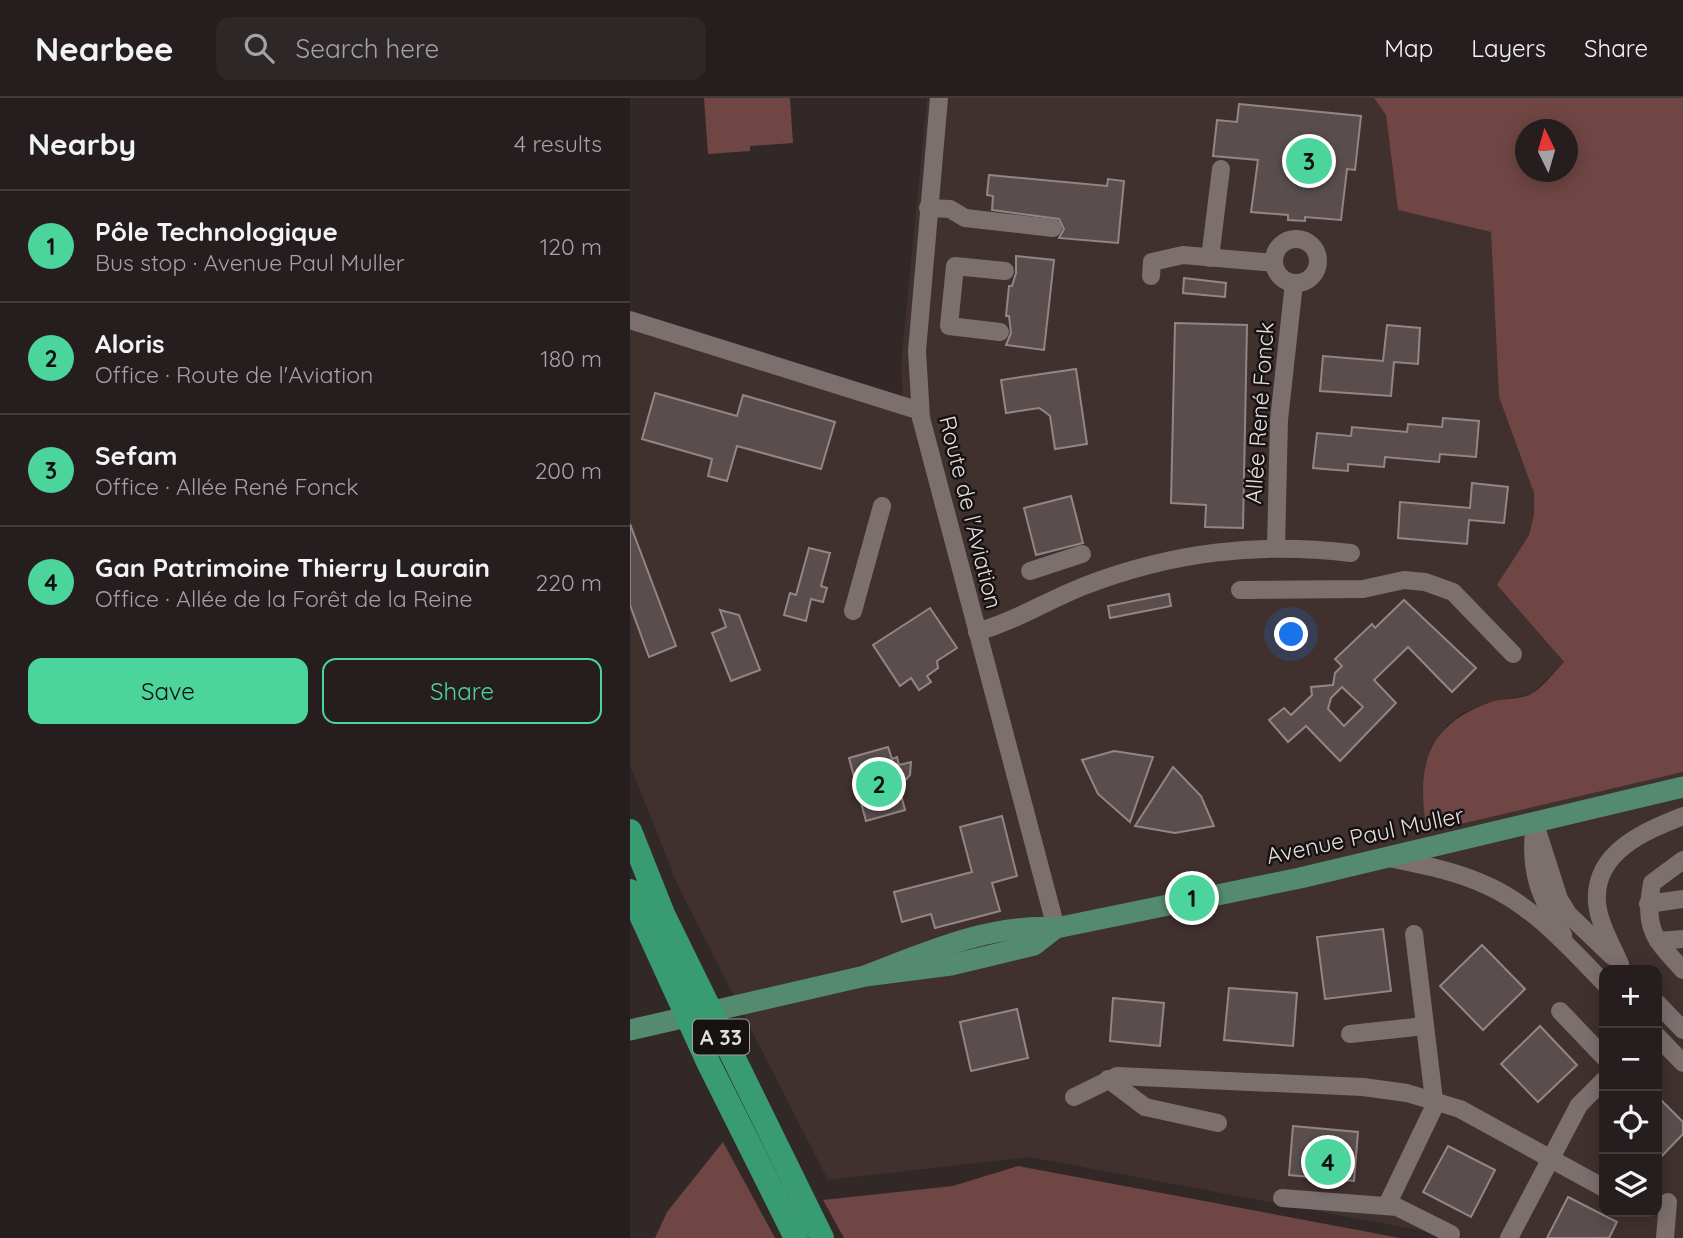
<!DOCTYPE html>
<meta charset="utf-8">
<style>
:root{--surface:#261e1e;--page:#2e2727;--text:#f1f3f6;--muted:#a4a2a4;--line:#423c3c;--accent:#4bd49b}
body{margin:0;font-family:Quicksand,sans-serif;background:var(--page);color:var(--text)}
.controls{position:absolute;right:21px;bottom:21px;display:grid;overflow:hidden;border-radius:14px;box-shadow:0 4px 18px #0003}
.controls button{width:63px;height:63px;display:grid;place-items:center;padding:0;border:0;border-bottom:2px solid var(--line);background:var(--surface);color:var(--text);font:35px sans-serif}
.compass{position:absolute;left:885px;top:21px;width:63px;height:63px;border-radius:50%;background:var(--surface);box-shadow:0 4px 18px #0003;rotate:355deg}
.you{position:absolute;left:662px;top:537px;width:24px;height:24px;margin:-18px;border:5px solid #fff;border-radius:50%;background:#1a73e8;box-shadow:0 0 0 10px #1a73e833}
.badge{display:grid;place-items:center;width:46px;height:46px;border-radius:50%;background:var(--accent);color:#111;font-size:23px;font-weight:700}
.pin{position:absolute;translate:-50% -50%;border:4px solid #fff;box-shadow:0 2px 7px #0006}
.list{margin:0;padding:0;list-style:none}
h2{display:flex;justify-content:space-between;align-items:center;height:91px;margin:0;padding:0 28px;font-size:30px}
h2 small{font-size:23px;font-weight:400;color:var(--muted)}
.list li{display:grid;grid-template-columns:46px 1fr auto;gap:21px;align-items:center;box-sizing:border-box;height:112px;padding:0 28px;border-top:2px solid var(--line)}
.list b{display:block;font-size:26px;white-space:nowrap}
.list p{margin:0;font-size:23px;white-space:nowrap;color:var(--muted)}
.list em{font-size:23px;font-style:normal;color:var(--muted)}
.actions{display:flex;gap:14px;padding:21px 28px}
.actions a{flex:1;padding:16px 0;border:2px solid var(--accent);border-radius:14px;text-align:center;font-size:24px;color:var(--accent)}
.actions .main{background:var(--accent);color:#111}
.icon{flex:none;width:38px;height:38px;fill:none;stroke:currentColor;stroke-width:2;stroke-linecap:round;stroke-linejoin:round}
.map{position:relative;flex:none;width:1053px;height:1140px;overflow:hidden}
header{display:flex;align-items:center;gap:42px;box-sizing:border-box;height:98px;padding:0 35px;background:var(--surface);border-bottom:2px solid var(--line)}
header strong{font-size:33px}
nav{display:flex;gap:38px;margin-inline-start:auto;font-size:24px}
.search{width:490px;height:63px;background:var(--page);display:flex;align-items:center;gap:18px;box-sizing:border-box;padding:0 24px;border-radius:14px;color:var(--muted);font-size:26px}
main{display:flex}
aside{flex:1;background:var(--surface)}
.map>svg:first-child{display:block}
.built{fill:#40312f;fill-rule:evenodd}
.green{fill:#6f4643;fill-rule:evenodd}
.building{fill:#594e4d;stroke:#928685;stroke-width:2;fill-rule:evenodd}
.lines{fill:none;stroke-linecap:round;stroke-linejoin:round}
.minor{stroke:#7c706f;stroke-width:18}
.major{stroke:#538a70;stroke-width:21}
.highway{stroke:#389b71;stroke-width:24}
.labels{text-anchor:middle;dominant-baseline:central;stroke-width:5;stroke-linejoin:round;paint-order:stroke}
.shield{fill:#171212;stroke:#a7a1a1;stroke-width:2}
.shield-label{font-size:21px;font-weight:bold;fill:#e5dede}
.street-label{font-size:23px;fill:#e5dede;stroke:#171212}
</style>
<header>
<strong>Nearbee</strong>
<div class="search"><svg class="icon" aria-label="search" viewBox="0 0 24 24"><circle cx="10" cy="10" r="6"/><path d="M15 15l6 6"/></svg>Search here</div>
<nav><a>Map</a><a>Layers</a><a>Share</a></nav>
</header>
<main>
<aside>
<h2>Nearby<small>4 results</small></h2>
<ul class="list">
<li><span class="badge">1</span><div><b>Pôle Technologique</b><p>Bus stop · Avenue Paul Muller</p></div><em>120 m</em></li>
<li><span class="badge">2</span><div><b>Aloris</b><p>Office · Route de l'Aviation</p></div><em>180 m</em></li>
<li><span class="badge">3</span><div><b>Sefam</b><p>Office · Allée René Fonck</p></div><em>200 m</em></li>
<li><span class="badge">4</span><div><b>Gan Patrimoine Thierry Laurain</b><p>Office · Allée de la Forêt de la Reine</p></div><em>220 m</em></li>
</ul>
<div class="actions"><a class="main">Save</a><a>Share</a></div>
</aside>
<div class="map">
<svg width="1053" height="1140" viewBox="0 0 1053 1140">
<rect width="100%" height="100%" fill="#322828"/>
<path class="built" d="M297,0H744L756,17L768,112L861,134L869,299L904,395V416L899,437L868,487L934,564L902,596L864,603L832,615L815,629L797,734L1053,674V1140H831L399,1059L198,1082L48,788L0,667V231L274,316L271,267ZM974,872H1027V1114H974Z"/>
<g class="green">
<path d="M74,0H160L163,45L120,48V53L78,56Z"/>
<path d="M744,0H1053V674L797,734C786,670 795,627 861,604C873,600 892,602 903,595C914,588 925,573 934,564L867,487L899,437L904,416V395L869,299L861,134L768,112L756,17ZM895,32H937V74H895Z"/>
<path d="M93,1044L145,1140H25L37,1114Z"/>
<path d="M388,1068L770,1140H214L193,1102L323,1088Z"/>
</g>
<g class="building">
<path d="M609,6L731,18L725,72L717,71L711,122L675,119V123L658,122V117L621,114L628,62L583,58L587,22L607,24Z"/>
<path d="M359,77L477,88L478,81L494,83L488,145L429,140L434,131L429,121L362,112L363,98L357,97Z"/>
<path d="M386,158L424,162L414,252L376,247L381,235L379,218H376L379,188H382L386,175Z"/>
<path d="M554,180L596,185L595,199L553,195Z"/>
<path d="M545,225L617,227L613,430L575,429L576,407L541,405Z"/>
<path d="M757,227L790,230L788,266L764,264L761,298L690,293L693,258L753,263Z"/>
<path d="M446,271L457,346L425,351L420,318L415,314L409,310L376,315L371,282Z"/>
<path d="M25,295L107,318L113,297L205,324L191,371L107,348L97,383L78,378L82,361L12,341Z"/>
<path d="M813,320L849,323L846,359L810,356L809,364L755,359L754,369L718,366V373L683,370L687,335L721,338L722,329L777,334L778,326L812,329Z"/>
<path d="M842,385L878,389L874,425L839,422L837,446L768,440L770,404L840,410Z"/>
<path d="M441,398L453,445L406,457L394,410Z"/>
<path d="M0,426L46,548L19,559L0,507Z"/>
<path d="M179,450L200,455L191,488L197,490L193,504L181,501L176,523L154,517L160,495L166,497Z"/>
<path d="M539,496L541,508L480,520L478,508Z"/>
<path d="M774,502L846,570L822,594L778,549L744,582L766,605L710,663L676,628L658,644L639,622L654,610L661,617L682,597L681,589L703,587L705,575L712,568L705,561L742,526L745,530ZM712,589L733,609L714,628L698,611L701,600Z"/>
<path d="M300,510L327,550L307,563L308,570L297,578L301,584L289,592L281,580L270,588L243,547Z"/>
<path d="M90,512L109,517L130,572L101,583L82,535L96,529Z"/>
<path d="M258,649L262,661L267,659L269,667L281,664L280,677L269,689L275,712L236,723L219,660Z"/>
<path d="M484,653L523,659L500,724L468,696L452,662Z"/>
<path d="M543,669L571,698L584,728L545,735L505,728Z"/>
<path d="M372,718L387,778L362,785L370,813L305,830L301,816L272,824L264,794L342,774L330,729Z"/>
<path d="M753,831L761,893L695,901L687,839Z"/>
<path d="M852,847L895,891L853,932L810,888Z"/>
<path d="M599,890L667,895L663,948L594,942Z"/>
<path d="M483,900L534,905L530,948L480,943Z"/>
<path d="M387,911L398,960L341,973L330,924Z"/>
<path d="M910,928L947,967L908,1004L871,966Z"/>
<path d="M1027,998L1053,1024V1036L1027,1063Z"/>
<path d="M663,1028L728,1034L724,1083L659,1077Z"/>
<path d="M818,1048L865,1072L841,1119L793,1094Z"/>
<path d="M938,1099L987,1124L979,1140H917Z"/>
</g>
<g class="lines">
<g class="minor">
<path d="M309,0L287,253L291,320L426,830"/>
<path d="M298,110L320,111L335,120L423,130"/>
<circle cx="666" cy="163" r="22"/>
<path d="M580,160L591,71"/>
<path d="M521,178L522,164L553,157L644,165"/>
<path d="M0,222L290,313"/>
<path d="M370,234L319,228L325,168L375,173"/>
<path d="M646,449L649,322L664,185"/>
<path d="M400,473L452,456"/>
<path d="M610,492L733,491L774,482L795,484L823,494L883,556"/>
<path d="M223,513L252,408"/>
<path d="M347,534C388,522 416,503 454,488C542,454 628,444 721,455"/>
<path d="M905,726L929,801L938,816L982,858"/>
<path d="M905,726C898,771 910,800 933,837"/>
<path d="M759,760C793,767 826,773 858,788C903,808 940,850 974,885"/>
<path d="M1053,762L1022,785C1014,830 1023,840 1053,872"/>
<path d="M1018,806L1053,801"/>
<path d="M784,836L804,1002"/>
<path d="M1028,843L1053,841"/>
<path d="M990,866C982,847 969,826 967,805C963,754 1015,733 1053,718"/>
<path d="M1027,905L1053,932"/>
<path d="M930,913L974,959"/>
<path d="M720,936L795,928"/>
<path d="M1027,938L1053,965"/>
<path d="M478,981L515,1009L588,1025"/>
<path d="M444,999L487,978L733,989L777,995L830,1011L974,1090"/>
<path d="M652,1100L767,1109L821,1136"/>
<path d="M757,1107L807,1003"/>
<path d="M879,1140L949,1007L974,982"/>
<path d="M1035,1140L1038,1104"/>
</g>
<g class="major">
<path d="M235,878C295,855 361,825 426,830L670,780L1053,689"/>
<path d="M0,932L235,878L321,867L404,847L426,830"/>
</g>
<g class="highway">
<path d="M0,733L33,816L192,1140"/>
<path d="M0,793L79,966L166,1140"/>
</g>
</g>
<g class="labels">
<rect class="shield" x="63" y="921.5" width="56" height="35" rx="5"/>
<g class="shield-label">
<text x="91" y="939">A 33</text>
</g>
<g class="street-label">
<text transform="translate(629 315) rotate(-86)">Allée René Fonck</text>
<text transform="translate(341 414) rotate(76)">Route de l'Aviation</text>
<text transform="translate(735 737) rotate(-12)">Avenue Paul Muller</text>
</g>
</g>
</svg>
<div class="controls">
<button>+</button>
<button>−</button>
<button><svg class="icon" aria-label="locate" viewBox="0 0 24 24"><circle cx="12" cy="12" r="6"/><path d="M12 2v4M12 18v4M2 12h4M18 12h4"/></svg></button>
<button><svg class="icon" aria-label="layers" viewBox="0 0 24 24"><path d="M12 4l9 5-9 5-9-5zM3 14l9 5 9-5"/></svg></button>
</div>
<svg class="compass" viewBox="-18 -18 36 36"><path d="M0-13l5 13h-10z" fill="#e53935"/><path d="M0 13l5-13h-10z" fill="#a4a2a4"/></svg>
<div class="you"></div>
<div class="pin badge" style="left:562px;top:800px">1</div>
<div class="pin badge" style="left:249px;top:686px">2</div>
<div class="pin badge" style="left:679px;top:63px">3</div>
<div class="pin badge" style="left:698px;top:1064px">4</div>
</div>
</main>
